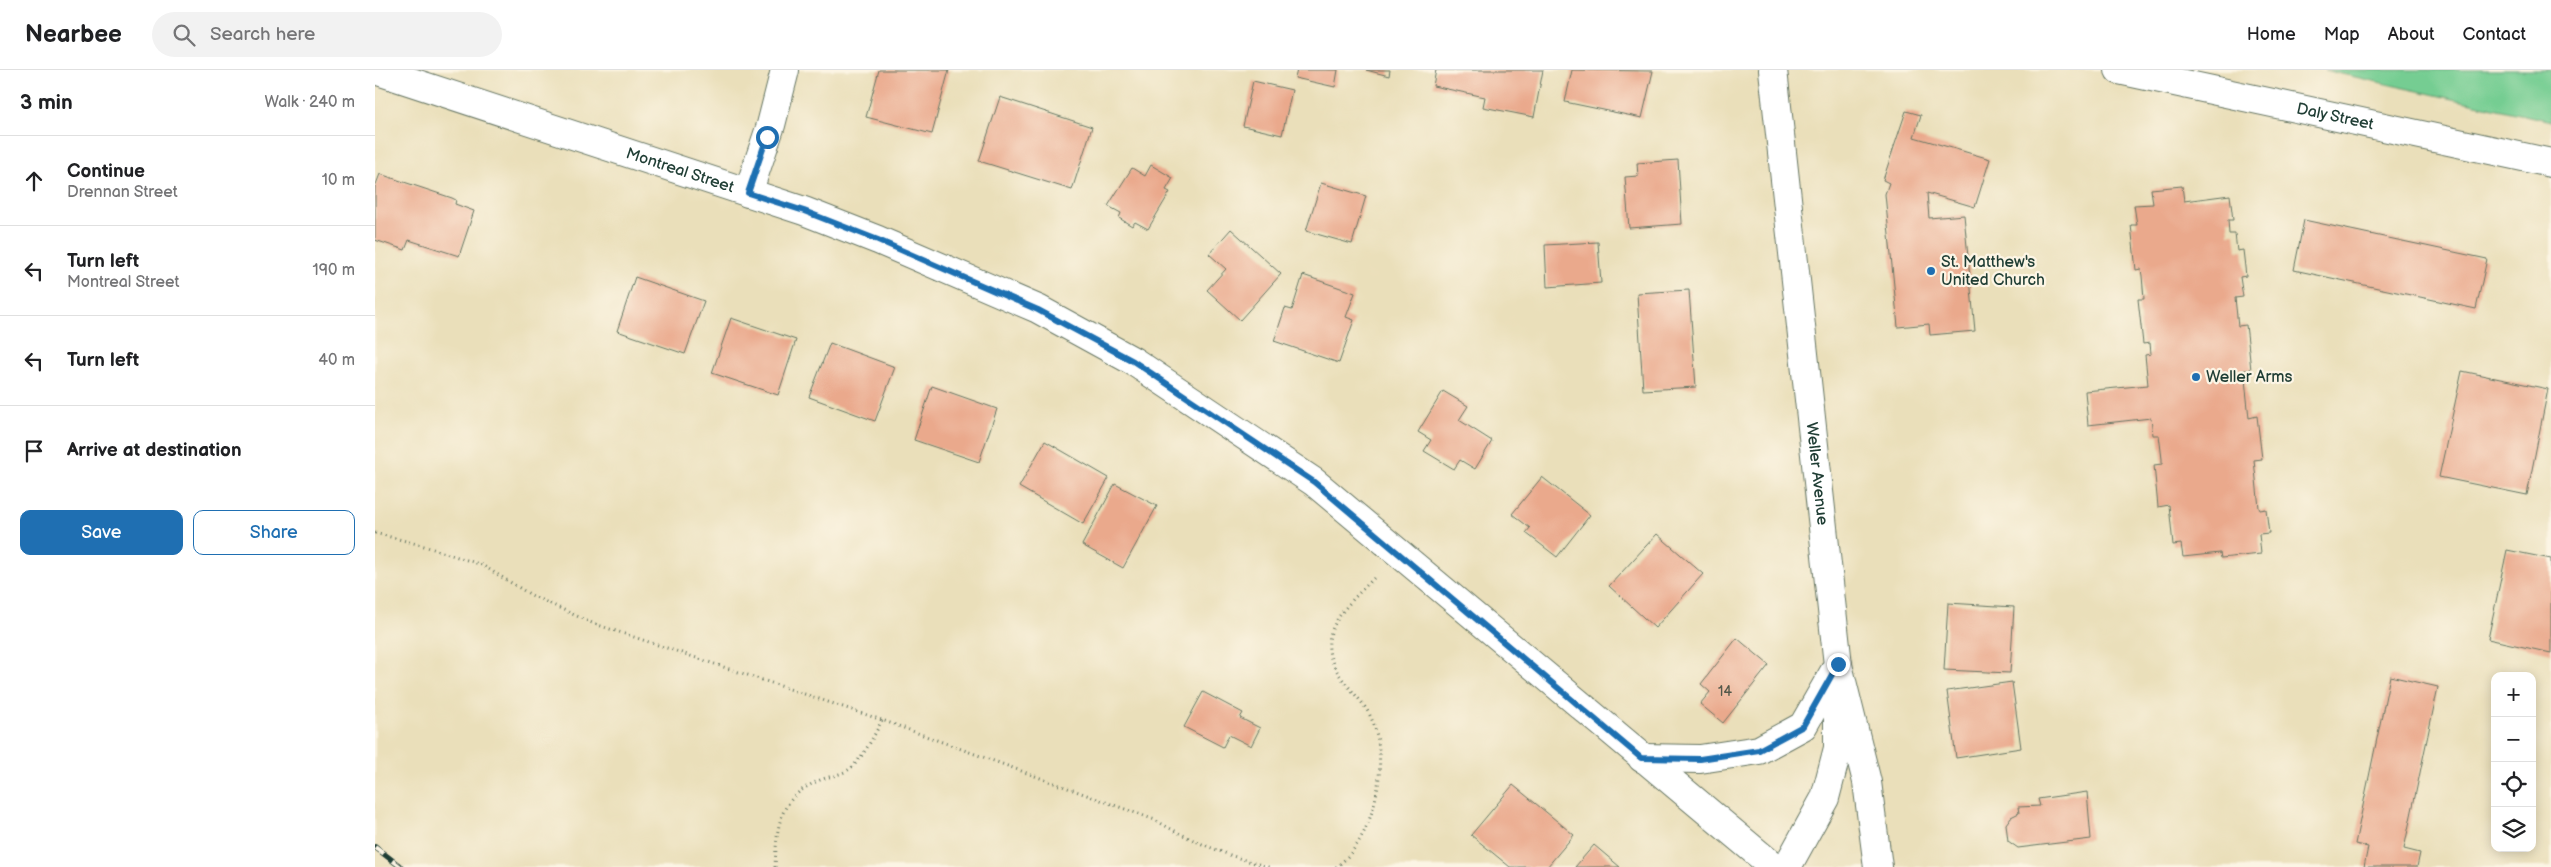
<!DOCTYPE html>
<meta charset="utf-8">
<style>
:root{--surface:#fff;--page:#f2f2f2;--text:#202124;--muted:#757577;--line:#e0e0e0;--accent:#1f6fb2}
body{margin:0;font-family:"Balsamiq Sans",sans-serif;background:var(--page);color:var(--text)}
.controls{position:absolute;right:15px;bottom:15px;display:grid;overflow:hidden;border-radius:10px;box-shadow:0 2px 12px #0003}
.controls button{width:45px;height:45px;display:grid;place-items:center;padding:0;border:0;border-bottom:1px solid var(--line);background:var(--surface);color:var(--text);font:25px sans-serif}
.stop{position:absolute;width:15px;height:15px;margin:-11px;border:4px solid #1f6fb2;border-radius:50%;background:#fff}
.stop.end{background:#1f6fb2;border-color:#fff;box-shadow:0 1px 5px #0008}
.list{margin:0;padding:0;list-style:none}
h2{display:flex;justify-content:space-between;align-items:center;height:65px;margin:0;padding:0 20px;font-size:21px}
h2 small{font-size:16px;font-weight:400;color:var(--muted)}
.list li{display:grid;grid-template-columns:32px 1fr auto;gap:15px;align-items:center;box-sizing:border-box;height:90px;padding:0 20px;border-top:1px solid var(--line)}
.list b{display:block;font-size:19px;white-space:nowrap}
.list p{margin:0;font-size:16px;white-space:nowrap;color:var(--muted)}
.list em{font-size:16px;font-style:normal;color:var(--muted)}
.actions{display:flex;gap:10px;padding:15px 20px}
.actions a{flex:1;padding:11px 0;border:1px solid var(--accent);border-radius:10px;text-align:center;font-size:18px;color:var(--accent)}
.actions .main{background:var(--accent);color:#fff}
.icon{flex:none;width:28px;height:28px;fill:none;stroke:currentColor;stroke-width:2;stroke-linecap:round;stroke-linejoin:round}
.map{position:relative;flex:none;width:2176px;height:797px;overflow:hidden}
header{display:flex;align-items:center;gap:30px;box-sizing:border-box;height:70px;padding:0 25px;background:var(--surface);border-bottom:1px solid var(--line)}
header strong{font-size:24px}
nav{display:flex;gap:28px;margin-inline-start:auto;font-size:18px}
.search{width:350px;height:45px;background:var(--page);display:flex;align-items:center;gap:12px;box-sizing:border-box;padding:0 18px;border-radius:28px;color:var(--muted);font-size:19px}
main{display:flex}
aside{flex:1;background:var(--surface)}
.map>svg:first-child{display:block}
.green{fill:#75cd92;stroke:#4a8563}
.building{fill:#eaa98c}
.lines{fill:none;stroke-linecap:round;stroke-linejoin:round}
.minor-casing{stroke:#667663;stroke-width:30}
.major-casing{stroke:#667663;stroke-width:30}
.path{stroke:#667663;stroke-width:3;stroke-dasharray:1 4;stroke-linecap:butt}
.minor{stroke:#fff;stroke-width:28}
.major{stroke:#fff;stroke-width:28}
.rail-casing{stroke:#1f3d34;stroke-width:5.5}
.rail{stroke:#fcf5e5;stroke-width:4;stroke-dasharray:11;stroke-linecap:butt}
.route{stroke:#1f6fb2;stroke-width:6}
.poi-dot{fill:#1f6fb2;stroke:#fcf5e5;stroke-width:2}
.labels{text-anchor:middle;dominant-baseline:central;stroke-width:4.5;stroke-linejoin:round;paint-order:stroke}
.number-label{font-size:14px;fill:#52584a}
.street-label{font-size:16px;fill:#1f3d34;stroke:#fcf5e5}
.poi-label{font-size:16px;fill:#1f3d34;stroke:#fcf5e5;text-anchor:start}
</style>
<header>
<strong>Nearbee</strong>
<div class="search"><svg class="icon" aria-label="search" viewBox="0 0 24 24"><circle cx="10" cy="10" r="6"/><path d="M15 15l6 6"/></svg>Search here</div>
<nav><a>Home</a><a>Map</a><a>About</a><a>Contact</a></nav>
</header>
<main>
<aside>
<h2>3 min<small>Walk · 240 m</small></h2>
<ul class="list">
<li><svg class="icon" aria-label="ahead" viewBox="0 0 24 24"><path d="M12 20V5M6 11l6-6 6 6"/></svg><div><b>Continue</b><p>Drennan Street</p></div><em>10 m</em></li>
<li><svg class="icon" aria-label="left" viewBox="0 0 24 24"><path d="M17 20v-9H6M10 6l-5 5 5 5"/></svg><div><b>Turn left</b><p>Montreal Street</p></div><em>190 m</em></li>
<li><svg class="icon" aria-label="left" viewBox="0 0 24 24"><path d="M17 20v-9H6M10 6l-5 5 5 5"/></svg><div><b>Turn left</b></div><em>40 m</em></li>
<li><svg class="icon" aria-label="arrive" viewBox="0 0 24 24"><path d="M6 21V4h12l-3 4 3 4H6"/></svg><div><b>Arrive at destination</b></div></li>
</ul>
<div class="actions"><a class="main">Save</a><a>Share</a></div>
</aside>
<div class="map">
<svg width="2176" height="797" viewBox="0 0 2176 797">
<rect width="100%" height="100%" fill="#fcf5e5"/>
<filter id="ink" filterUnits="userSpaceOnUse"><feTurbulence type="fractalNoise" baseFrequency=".02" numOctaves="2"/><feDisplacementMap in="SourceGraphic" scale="10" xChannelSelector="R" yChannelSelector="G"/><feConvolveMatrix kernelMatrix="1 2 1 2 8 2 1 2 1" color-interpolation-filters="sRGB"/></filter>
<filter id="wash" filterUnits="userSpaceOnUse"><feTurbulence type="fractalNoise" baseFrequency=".0096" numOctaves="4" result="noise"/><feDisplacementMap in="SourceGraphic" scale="20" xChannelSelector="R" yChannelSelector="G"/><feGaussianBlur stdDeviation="1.12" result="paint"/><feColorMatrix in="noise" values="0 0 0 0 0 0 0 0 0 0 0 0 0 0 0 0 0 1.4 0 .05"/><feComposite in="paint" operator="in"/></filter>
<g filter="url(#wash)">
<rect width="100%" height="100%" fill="#eadfba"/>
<path class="green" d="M1949,0H2176V51Z"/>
<g id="blocks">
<g class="building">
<path d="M504,0H574L557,64L491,47Z"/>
<path d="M922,0H963L960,17L920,8Z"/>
<path d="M991,0H1015L1014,6Z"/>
<path d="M1061,0H1168L1159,47L1108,37L1110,27L1058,16Z"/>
<path d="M1197,0L1278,1L1267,48L1190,32Z"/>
<path d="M878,11L917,20L907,65L868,56Z"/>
<path d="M625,27L717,57L697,120L604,91Z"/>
<path d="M1531,41L1546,45L1539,67L1615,89L1600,137L1552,123L1554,148L1589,145L1600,261L1555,265L1554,254L1523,257L1510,124L1514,113L1508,110Z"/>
<path d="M1303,90L1307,154L1254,158L1250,107L1263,106L1262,93Z"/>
<path d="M776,95L798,108L791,120L795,122L773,159L760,152L757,156L744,148L746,143L733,136L757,98L770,106Z"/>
<path d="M5,104L77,128L81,130L80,134L99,141L84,186L34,170L30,180L0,170V117Z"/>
<path d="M946,113L991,126L977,174L931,161Z"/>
<path d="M1807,116L1809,131L1855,125L1858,150H1853L1854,164H1860L1862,181L1868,180L1871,206L1865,207L1868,227L1860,228L1863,256L1871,255L1874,281L1876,300H1869L1874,348L1882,346L1887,389L1879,390L1884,438L1885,440L1891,439L1894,463L1884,464L1886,484L1846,488L1845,483L1808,487L1806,474L1798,475L1794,435L1783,437L1779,395L1787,394V389L1784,365H1778L1776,348L1713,355L1710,321L1773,315L1770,285L1776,284L1775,273L1768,274L1763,229H1769L1767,206L1766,199L1761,200L1756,155H1762L1759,135L1778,134L1776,119Z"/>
<path d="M1929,150L2112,189L2101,239L1919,200Z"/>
<path d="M856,159L906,204L865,250L832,220L851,199L834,184Z"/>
<path d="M1223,172L1226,213L1172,217L1170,175Z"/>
<path d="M928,205L980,223L971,247L979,250L964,293L899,271L910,238L917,240Z"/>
<path d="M260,207L329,231L310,284L242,261Z"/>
<path d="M1314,220L1321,317L1268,320L1262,223Z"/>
<path d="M356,248L421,270L403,325L337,303Z"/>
<path d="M455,273L520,297L500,351L434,327Z"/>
<path d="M2087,301L2173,319L2152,425L2064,407Z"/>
<path d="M557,316L622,339L604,392L539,370Z"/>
<path d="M1068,321L1093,336L1084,350L1117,371L1100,399L1085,390L1079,399L1049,381L1056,370L1043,362Z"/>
<path d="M670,371L734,408L708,454L644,417Z"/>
<path d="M1167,407L1215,445L1182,487L1151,463L1155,458L1137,444Z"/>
<path d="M740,414L782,436L748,498L707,475Z"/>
<path d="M1282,464L1328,504L1280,558L1234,516Z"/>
<path d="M2132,480L2176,489V583L2113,569Z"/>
<path d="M1573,533L1639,537L1635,603L1569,600Z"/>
<path d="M1362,568L1394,595L1348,653L1325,634L1335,622L1326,614Z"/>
<path d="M2015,606L2063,617L2029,779L2045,783L2042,797H1989L1993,777L1980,774Z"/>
<path d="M1637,612L1646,678L1581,688L1572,621Z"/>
<path d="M828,622L868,643L865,648L885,658L876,676L854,665L848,677L809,657Z"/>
<path d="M1138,715L1199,765L1172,797H1135L1096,765Z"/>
<path d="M1712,722L1716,769L1643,778L1633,771L1631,754L1636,747L1644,743L1643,737L1665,736L1663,729Z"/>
<path d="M1219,775L1245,797H1200Z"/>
</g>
</g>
</g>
<g filter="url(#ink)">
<use href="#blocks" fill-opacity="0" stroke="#667663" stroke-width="1"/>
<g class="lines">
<defs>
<g id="minor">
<path id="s1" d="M1398,0L1463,595V678L1450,728L1412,797"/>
<path id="s2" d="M1744,0L2176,93"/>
<path d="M373,123L396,55L410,0"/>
</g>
<g id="major">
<path id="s3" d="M0,0L429,141L503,170L663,239L758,291L939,412L1399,797"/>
<path d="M1463,595L1492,712L1503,797"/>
<path d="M1267,688L1325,689L1384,680L1428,656L1463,595"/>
</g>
</defs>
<use href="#minor" class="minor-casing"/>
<use href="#major" class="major-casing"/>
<g class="path">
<path d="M0,463L46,475L107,495L156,525L217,553L507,650L780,750C816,771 855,787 894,797"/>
<path d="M400,797C402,757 402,729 443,711C453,706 468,705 476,698C489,686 499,666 507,650"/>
<path d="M961,797C1002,768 1018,682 992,640C979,620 956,603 954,579C951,551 983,525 1000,507"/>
</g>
<use href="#minor" class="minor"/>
<use href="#major" class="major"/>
<defs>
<path id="rail" d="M0,777L26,797"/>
</defs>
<use href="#rail" class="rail-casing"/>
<use href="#rail" class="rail"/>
</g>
</g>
<g class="lines" filter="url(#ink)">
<path class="route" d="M392,67L373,123L429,141L503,170L663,240L758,291L939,412L1266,688L1325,689L1384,680L1428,656L1463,594"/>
</g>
<g class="poi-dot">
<circle cx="1556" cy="201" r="5"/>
<circle cx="1821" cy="307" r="5"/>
</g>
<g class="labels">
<g class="number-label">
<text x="1350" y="621">14</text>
</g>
<g class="street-label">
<text stroke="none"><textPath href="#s2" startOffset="221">Daly Street</textPath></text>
<text stroke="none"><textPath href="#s3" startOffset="321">Montreal Street</textPath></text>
<text stroke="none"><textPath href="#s1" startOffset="406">Weller Avenue</textPath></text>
</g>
<g class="poi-label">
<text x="1566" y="192">St. Matthew's<tspan x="1566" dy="18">United Church</tspan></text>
<text x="1831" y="307">Weller Arms</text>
</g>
</g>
</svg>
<div class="controls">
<button>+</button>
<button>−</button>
<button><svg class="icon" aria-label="locate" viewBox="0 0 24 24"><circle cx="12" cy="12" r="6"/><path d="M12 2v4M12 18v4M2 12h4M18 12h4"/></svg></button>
<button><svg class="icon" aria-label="layers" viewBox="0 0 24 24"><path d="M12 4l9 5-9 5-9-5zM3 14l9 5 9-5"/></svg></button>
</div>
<div class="stop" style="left:392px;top:67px"></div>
<div class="stop end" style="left:1463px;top:594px"></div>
</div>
</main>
